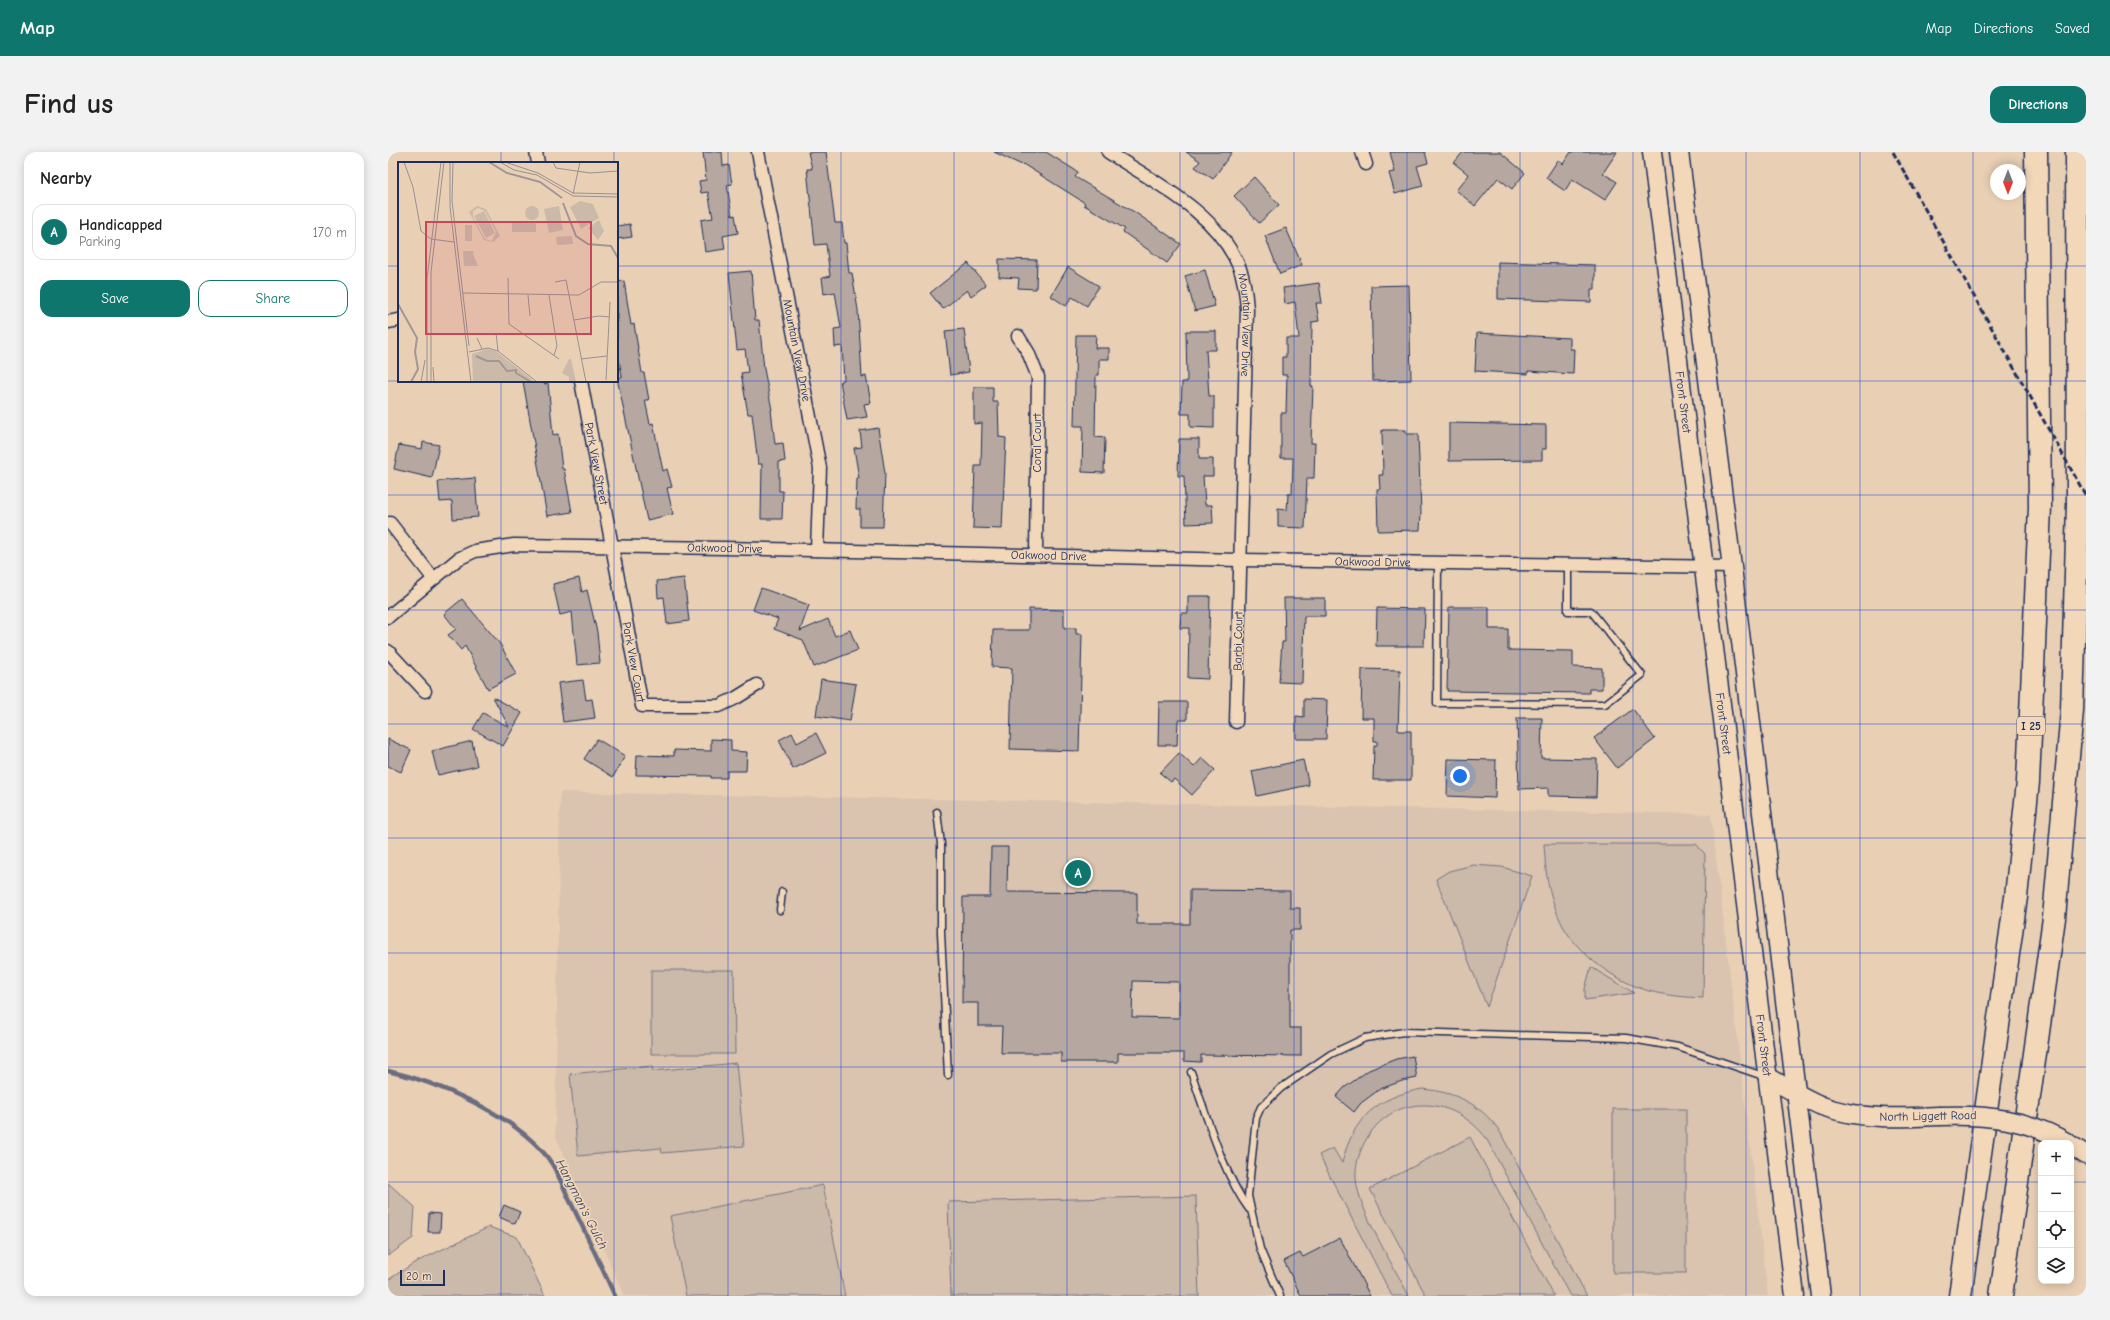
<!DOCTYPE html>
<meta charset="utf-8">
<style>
:root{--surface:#fff;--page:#f2f2f2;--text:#222;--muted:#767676;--line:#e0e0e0;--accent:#0f766e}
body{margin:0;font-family:"Comic Neue",sans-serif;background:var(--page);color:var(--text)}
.controls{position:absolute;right:12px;bottom:12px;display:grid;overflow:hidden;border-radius:8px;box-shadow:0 2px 10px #0003}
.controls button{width:36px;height:36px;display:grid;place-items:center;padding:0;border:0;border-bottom:1px solid var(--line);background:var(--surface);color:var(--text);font:20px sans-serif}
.compass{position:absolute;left:1602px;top:12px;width:36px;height:36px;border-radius:50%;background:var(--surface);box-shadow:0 2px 10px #0003;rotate:180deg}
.scale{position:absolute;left:12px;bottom:10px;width:45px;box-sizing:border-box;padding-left:4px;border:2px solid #1b2f5e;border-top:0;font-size:11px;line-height:14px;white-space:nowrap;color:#1b2f5e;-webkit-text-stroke:3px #f2d7b9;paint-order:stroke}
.you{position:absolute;left:1072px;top:624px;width:14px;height:14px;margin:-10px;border:3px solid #fff;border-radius:50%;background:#1a73e8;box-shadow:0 0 0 6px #1a73e833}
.badge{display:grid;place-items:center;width:26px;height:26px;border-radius:50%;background:var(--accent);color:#fff;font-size:13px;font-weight:700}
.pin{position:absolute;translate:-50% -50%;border:2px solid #fff;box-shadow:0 1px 4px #0006}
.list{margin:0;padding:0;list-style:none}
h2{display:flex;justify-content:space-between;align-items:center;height:52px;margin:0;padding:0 16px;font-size:17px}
h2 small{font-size:13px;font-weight:400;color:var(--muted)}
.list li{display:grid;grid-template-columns:26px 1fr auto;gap:12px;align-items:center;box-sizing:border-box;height:56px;margin:0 8px 8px;padding:0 8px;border:1px solid var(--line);border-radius:12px}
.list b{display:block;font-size:15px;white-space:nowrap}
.list p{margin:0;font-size:13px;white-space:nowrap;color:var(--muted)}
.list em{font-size:13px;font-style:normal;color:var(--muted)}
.actions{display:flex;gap:8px;padding:12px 16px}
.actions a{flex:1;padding:9px 0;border:1px solid var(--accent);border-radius:12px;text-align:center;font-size:14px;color:var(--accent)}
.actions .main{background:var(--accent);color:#fff}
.icon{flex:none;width:22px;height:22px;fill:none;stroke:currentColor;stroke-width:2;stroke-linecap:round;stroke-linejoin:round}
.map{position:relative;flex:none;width:1698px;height:1144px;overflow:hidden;border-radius:12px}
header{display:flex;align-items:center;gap:24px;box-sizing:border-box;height:56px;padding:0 20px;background:var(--accent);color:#fff}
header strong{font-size:19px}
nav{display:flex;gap:22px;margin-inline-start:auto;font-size:14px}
.intro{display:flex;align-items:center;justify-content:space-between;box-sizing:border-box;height:96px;padding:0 24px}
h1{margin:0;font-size:28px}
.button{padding:10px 18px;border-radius:12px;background:var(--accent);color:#fff;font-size:14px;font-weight:700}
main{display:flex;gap:24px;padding:0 24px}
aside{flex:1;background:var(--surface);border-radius:12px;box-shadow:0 2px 10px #0003}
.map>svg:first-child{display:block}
.built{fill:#dac4af}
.green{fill:#cbb9a9;stroke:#737484}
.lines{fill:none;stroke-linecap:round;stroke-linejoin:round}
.stream{stroke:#6b6d80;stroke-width:4.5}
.building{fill:#b6a8a0;stroke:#1b2f5e;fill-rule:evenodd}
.lane-casing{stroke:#1b2f5e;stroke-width:9}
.street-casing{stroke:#1b2f5e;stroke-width:15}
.secondary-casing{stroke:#1b2f5e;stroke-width:21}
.highway-casing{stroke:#1b2f5e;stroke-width:25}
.lane{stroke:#f2d7b9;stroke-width:6}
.street{stroke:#f2d7b9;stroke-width:12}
.secondary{stroke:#f2d7b9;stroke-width:18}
.highway{stroke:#f2d7b9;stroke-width:22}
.rail{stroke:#1b2f5e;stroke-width:3;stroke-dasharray:6 3;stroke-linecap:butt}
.secondary-bridge-casing{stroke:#1b2f5e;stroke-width:21;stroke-linecap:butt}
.secondary-bridge{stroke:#f2d7b9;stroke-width:18}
.grid{fill:none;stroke:#1d4ed8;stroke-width:1;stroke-opacity:0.55}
.labels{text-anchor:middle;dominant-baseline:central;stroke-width:3;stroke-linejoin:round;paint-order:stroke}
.shield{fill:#f2d7b9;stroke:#5c6179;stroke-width:1}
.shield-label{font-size:11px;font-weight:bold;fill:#1b2f5e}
.street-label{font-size:12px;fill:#1b2f5e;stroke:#f2d7b9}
.water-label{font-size:13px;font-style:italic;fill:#364469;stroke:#f2d7b9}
.inset-river{fill:none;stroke:#a09796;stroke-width:2}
.inset-road{fill:none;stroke:#979092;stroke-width:1}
.view{fill:#c8485b;fill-opacity:0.15;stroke:#c8485b;stroke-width:2}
.inset-edge{fill:none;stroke:#1b2f5e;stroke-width:2}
</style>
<header>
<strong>Map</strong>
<nav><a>Map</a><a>Directions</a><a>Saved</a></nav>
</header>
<div class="intro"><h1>Find us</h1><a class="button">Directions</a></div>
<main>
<aside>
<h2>Nearby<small></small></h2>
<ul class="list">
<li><span class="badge">A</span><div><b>Handicapped</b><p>Parking</p></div><em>170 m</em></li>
</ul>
<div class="actions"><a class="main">Save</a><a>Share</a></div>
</aside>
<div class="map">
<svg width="1698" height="1144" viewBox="0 0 1698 1144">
<rect width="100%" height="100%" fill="#e9d0b5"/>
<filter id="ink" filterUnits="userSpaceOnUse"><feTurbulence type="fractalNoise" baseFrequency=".025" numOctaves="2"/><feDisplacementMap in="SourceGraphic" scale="8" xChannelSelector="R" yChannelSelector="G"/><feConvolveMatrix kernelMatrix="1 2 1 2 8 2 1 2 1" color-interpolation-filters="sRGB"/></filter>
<g filter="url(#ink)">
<path class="built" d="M172,640L1323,662L1380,1144H236L167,982Z"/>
<g class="green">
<path d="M1156,692H1308L1317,702L1315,846C1297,845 1279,844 1261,839C1230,830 1198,808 1180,782C1172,771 1167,756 1163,743C1158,727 1157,708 1156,692Z"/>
<path d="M1085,713L1114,715L1144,724L1099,855L1048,727L1061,719Z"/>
<path d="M1203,815L1246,841L1197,848V837Z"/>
<path d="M263,818H346L347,902H263Z"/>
<path d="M348,911L356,994L274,1001L273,996L190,1004L182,922L264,914L265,919Z"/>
<path d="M1034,937C1067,940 1091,951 1111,978L1199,1144H1182L1098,986C1067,945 1008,939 979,986C972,998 967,1012 968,1026C970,1058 1006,1114 1021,1144H1004L931,1003L945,996L954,1011C965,966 989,945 1034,937Z"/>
<rect x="1225" y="957" width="73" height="164"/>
<path d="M1082,985L1166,1144H1038L982,1037Z"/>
<path d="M0,1031L27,1055L25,1086L0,1104Z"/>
<path d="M435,1033L457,1144H298L282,1064Z"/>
<path d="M808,1044L811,1144H563L560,1050Z"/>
<path d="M101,1075L129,1085L157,1144H0V1128L26,1111Z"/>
</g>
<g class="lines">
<path class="stream" d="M0,919C49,930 121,961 155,1000C167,1013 174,1032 181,1047C197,1079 212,1112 227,1144"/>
</g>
<g class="building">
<path d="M315,0H334L335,14L341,13L344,32L339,33L344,64L347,63L350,81L335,84L337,97L317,100L313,68L325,66L320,40L313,41L311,29L318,28Z"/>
<path d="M420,0H438L447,71H454L456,91H458L461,121H464L470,158L474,225L478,224L483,251L476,252L479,265L459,268L452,229L456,228L454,194L447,195L446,177L453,176L447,140L436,142L434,126L442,124L438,92L427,93L419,17H424Z"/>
<path d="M606,0H658L690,20L687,25L748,61L793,92L779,111L735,80L737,77L696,53L697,51L635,12L634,13Z"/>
<path d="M798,0H844L825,27L807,15L812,9Z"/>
<path d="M1002,0H1037L1040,11L1029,14L1035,34L1007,42L1001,21L1007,20Z"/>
<path d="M1075,0H1112L1137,21L1124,37L1110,26L1087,54L1068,38L1081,23L1066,11Z"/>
<path d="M1183,0H1229L1215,21L1229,30L1217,48L1184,27L1177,39L1158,26L1170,8L1175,12Z"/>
<path d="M866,25L891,53L871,71L846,44Z"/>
<path d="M242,72L244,85L229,87V74Z"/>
<path d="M898,76L914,113L892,122L877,84Z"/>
<path d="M611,107L649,108L648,137L630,136L631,126L611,125Z"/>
<path d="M1110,110L1207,113V137H1203V150L1110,147Z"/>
<path d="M580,111L598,133L583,144L579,138L555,157L542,141Z"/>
<path d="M680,115L711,134L699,154L684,145L678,154L663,144Z"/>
<path d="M817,118L827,154L807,159L797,124Z"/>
<path d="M363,119L367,168H371L376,217L384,258H383L387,292L395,291L397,309L391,310V339H395L394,367H373L374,312H370L364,262H360L353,221L360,220L357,197L349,198L341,121Z"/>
<path d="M236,129L243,173L246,172L254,221H256L261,248H257L262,272L265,271L275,319L279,317L284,335L279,336L285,362L259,368L229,226L234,225L229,196V130Z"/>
<path d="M931,131L934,151H928L931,169L924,170L923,234H925L923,291H927L926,326H919L917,376L890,375V357L899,358L900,342H904L905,306H893V261H898L899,223H894V205H898V186H911L907,150L897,152L895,136Z"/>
<path d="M1021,133L1023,228L985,229L983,134Z"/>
<path d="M576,177L581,220L562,223L557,179Z"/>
<path d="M798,179H828V198H818L821,244H826V276L802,275V262H793L794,230H799Z"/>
<path d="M1089,181L1182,186V197H1186L1185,222L1140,219V222L1087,219Z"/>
<path d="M688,183H708L707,196H721V207H711V223H708L707,285L717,286L716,321L694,320L695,274H686Z"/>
<path d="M135,229H156V232L160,231L165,283L170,282L174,317H176L184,360L159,364Z"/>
<path d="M586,235H605V250H610L611,285L618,286L614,377L585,376L587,314H593L594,271L586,272Z"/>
<path d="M1061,271L1158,273V297H1154V308L1061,309Z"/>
<path d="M490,276L497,321L495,375H472V357H468L469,326H471L466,296L474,295L472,279Z"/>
<path d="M994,278H1018V282H1030L1033,361L1032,378L990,379L989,337H992L991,323H995Z"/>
<path d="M791,287H811V307H825V324H815L817,353H824L825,371L798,372L796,324H790Z"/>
<path d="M35,290L51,293L44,326L6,317L11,293L34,297Z"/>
<path d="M87,326L90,365L65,367L64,349L52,350L50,329Z"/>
<path d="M191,426L194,440L199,438L209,480L212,511L189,513L184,460L172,463L165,432Z"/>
<path d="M296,426L301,469L279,472L276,445L270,446L269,429Z"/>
<path d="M373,436L421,453L412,479L440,467L447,484L462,478L470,498L426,515L415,488L386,477L390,467L365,458Z"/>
<path d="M800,444H822L820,527L800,526L801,476H792L793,461H800Z"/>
<path d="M896,446H937V464H916L914,531L891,530L894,490H897Z"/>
<path d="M74,447L112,492L128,522L100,537L77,494L73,498L60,483L68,477L56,462Z"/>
<path d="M1061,455H1101V477H1120V498L1185,499V515L1214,516V537H1201V541L1059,539Z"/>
<path d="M989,456L1037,457L1036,494H988Z"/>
<path d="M641,457L676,458V476H688V482H694L691,599L622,597L624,516L604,515L605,478H641Z"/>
<path d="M974,517L1012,518L1010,579H1023V628H985L986,594L989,593V589H986V566H973Z"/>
<path d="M433,527L468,532L462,569L428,564Z"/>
<path d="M195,528L198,548L204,547L207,566L175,570L170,531Z"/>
<path d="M105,545L134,561L115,594L85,577L95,561L121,575Z"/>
<path d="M916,547L939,548L938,587H908V564L916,565Z"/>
<path d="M771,550H799V568H790L789,593H770Z"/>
<path d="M1245,557L1267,587L1229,616L1206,586Z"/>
<path d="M1129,566H1154L1153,606L1209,607L1208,645L1160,644V636L1131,637Z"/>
<path d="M404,581L409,591L428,581L438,601L405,617L391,588Z"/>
<path d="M0,587L23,598L13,620L0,614Z"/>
<path d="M209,587L237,604L225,625L196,607Z"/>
<path d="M323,587L343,588V599L359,600L358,619H339V626H323V624L248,623L249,603L286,604V598L323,599Z"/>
<path d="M84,589L89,614L50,623L44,599Z"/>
<path d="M791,601L806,615L814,606L827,618L804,643L786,627L783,630L772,621Z"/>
<path d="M1060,607L1108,608L1107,646L1059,644Z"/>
<path d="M915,608L921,633L869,644L864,619Z"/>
<path d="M603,695H620L619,740L749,741V772H802V738L902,739V756H912V778H902V876H913V904L813,903V910L796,909V901H730V910H673V901H613L614,874H590V851H574L575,745H602ZM745,829L791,830V866L744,865Z"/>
<path d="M1025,904L1029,926L1014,929L992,937L973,951L966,960L948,945L956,936L981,918L1008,907Z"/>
<path d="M116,1053L132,1060L127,1072L111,1065Z"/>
<path d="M41,1061L53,1062L52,1080H40Z"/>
<path d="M952,1086L982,1144H913L896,1109L912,1101L915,1105Z"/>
</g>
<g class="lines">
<defs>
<g id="lane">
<path d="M1050,411L1049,551L1217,552L1254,523L1203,459H1180V413"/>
<path d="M549,660L553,692V781L560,923"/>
<path d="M392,758L394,740"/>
<path d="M803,920C818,962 835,1022 861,1057"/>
<path d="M892,1144L872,1097L860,1044L868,966L873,955L893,936L943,902L977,886L1016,880L1238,886L1290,895L1378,925"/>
</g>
<g id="street">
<path d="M148,0L150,11"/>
<path id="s1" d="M370,0L432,316L429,398"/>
<path id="s2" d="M720,0C768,31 830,61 852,117C857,130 858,144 859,157L848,570"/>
<path d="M974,0L978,12"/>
<path d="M0,170L11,168"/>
<path d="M630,184L640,200L650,225L648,402"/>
<path id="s3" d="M193,229L254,554H331L348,546L369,533"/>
<path d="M2,371L45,426"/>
<path id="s4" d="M0,465L70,407L87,399L126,393L336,396L852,408L1344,415"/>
<path d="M0,499L37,539"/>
</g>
<g id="secondary">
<path id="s5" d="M1264,0L1407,1144"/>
<path d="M1291,0L1344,415L1433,1144"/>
<path d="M1380,925C1397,935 1415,946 1434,954C1472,968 1512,966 1551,964"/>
<path d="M1683,993L1698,1003"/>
</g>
<g id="highway">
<path d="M1572,1144L1628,745L1640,630L1652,355L1648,0"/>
<path d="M1613,1144L1666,766L1684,558L1690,352L1689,0"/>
</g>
</defs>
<use href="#lane" class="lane-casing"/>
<use href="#street" class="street-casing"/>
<use href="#secondary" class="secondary-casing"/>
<use href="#highway" class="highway-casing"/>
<use href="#lane" class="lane"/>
<use href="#street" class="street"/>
<use href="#secondary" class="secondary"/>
<use href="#highway" class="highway"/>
<path class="rail" d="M1505,0L1698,344"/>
<defs>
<path id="secondary-bridge" d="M1551,964C1599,962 1639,967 1680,991"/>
</defs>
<use href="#secondary-bridge" class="secondary-bridge-casing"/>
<use href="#secondary-bridge" class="secondary-bridge"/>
</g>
</g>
<path class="grid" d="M113,0V11M226,0V11M340,0V1144M453,0V1144M566,0V1144M679,0V1144M792,0V1144M906,0V1144M1019,0V1144M1132,0V1144M1245,0V1144M1358,0V1144M1472,0V1144M1585,0V1144M0,114H11M229,114H1698M0,229H11M113,229V1144M226,229V1144M229,229H1698M0,343H1698M0,458H1698M0,572H1698M0,686H1698M0,801H1698M0,915H1698M0,1030H1653M1683,1030H1698"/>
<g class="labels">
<rect class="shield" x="1629" y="565" width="28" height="18" rx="3"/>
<g class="shield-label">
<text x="1643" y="574">I 25</text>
</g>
<g class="street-label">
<text stroke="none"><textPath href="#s2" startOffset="236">Mountain View Drive</textPath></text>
<text stroke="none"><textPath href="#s1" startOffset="202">Mountain View Drive</textPath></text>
<text stroke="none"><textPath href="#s5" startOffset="252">Front Street</textPath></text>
<text transform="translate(649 291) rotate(-90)">Coral Court</text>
<text stroke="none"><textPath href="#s3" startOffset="84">Park View Street</textPath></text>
<text stroke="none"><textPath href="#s4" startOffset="360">Oakwood Drive</textPath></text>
<text stroke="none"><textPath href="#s4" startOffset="684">Oakwood Drive</textPath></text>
<text stroke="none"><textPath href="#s4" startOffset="1008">Oakwood Drive</textPath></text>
<text transform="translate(850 489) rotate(-89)">Barbi Court</text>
<text stroke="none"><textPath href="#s3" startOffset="286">Park View Court</textPath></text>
<text stroke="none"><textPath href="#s5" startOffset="576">Front Street</textPath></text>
<text stroke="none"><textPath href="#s5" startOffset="900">Front Street</textPath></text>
<text transform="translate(1540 964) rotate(-1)">North Liggett Road</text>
</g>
<g class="water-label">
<text transform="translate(194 1052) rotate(63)">Hangman's Gulch</text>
</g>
</g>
<g transform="translate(10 10)">
<rect width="220" height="220" fill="#e9d0b5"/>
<path d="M182,39L195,42L201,56L183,67L172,45ZM127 51a7 7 0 1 1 14 0a7 7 0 1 1-14 0ZM79,44L88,47L102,74L95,80L86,78L71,50ZM80,46L87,49L98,70L94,79L87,77L75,55V49ZM161,44L165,68L151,71L146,47ZM86,49L97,71L88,76L76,54ZM201,58L206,69L200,78L190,66ZM114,59H138V70H114ZM67,63H74V79H67ZM174,74L175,82L159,83L158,75ZM65,89H76L75,92L80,104H66ZM89,187L98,189L137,220H75L74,192ZM171,197H173L178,220H171V215L164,211Z" fill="#cbb9a9" fill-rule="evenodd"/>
<path class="inset-river" d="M91,0L109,11L142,20L164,36M165,41L178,74L190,82L213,84L220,96M0,142L19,176L17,190L20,207L13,220M78,194L89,199H101L109,209L118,208V211L133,220"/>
<path class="inset-road" d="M6,0L15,25L23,69L33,77L56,80M52,0V45L73,220M55,0L54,39L71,184M102,0L116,8L139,13L175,34L220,35M107,0L140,11L175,31L220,32M155,0L158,6L192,11L220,9M175,32L182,0M110,116L111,162L161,197M157,120L168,118L188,220M64,131L181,133L203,120H220M130,133L132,154M151,133L159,184L156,193M176,158L201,154L212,155M98,171L100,189M79,176L84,187M71,190L90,186L100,189L139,220M183,197L209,194M35,205L36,220M208,218L212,140M23,220L27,198M29,220V117L43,0M33,220V110L46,0"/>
<path class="view" d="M28,60H193V172H28Z"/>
<rect width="220" height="220" class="inset-edge"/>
</g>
</svg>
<div class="controls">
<button>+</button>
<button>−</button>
<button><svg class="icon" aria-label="locate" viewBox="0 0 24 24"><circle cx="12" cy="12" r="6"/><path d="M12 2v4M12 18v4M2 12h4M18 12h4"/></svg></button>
<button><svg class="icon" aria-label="layers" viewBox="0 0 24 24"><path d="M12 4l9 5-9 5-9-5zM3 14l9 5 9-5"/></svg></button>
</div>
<svg class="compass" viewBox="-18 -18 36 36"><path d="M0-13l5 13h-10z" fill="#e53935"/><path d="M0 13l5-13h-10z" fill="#767676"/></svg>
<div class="scale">20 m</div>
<div class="you"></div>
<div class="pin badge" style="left:690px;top:721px">A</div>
</div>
</main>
